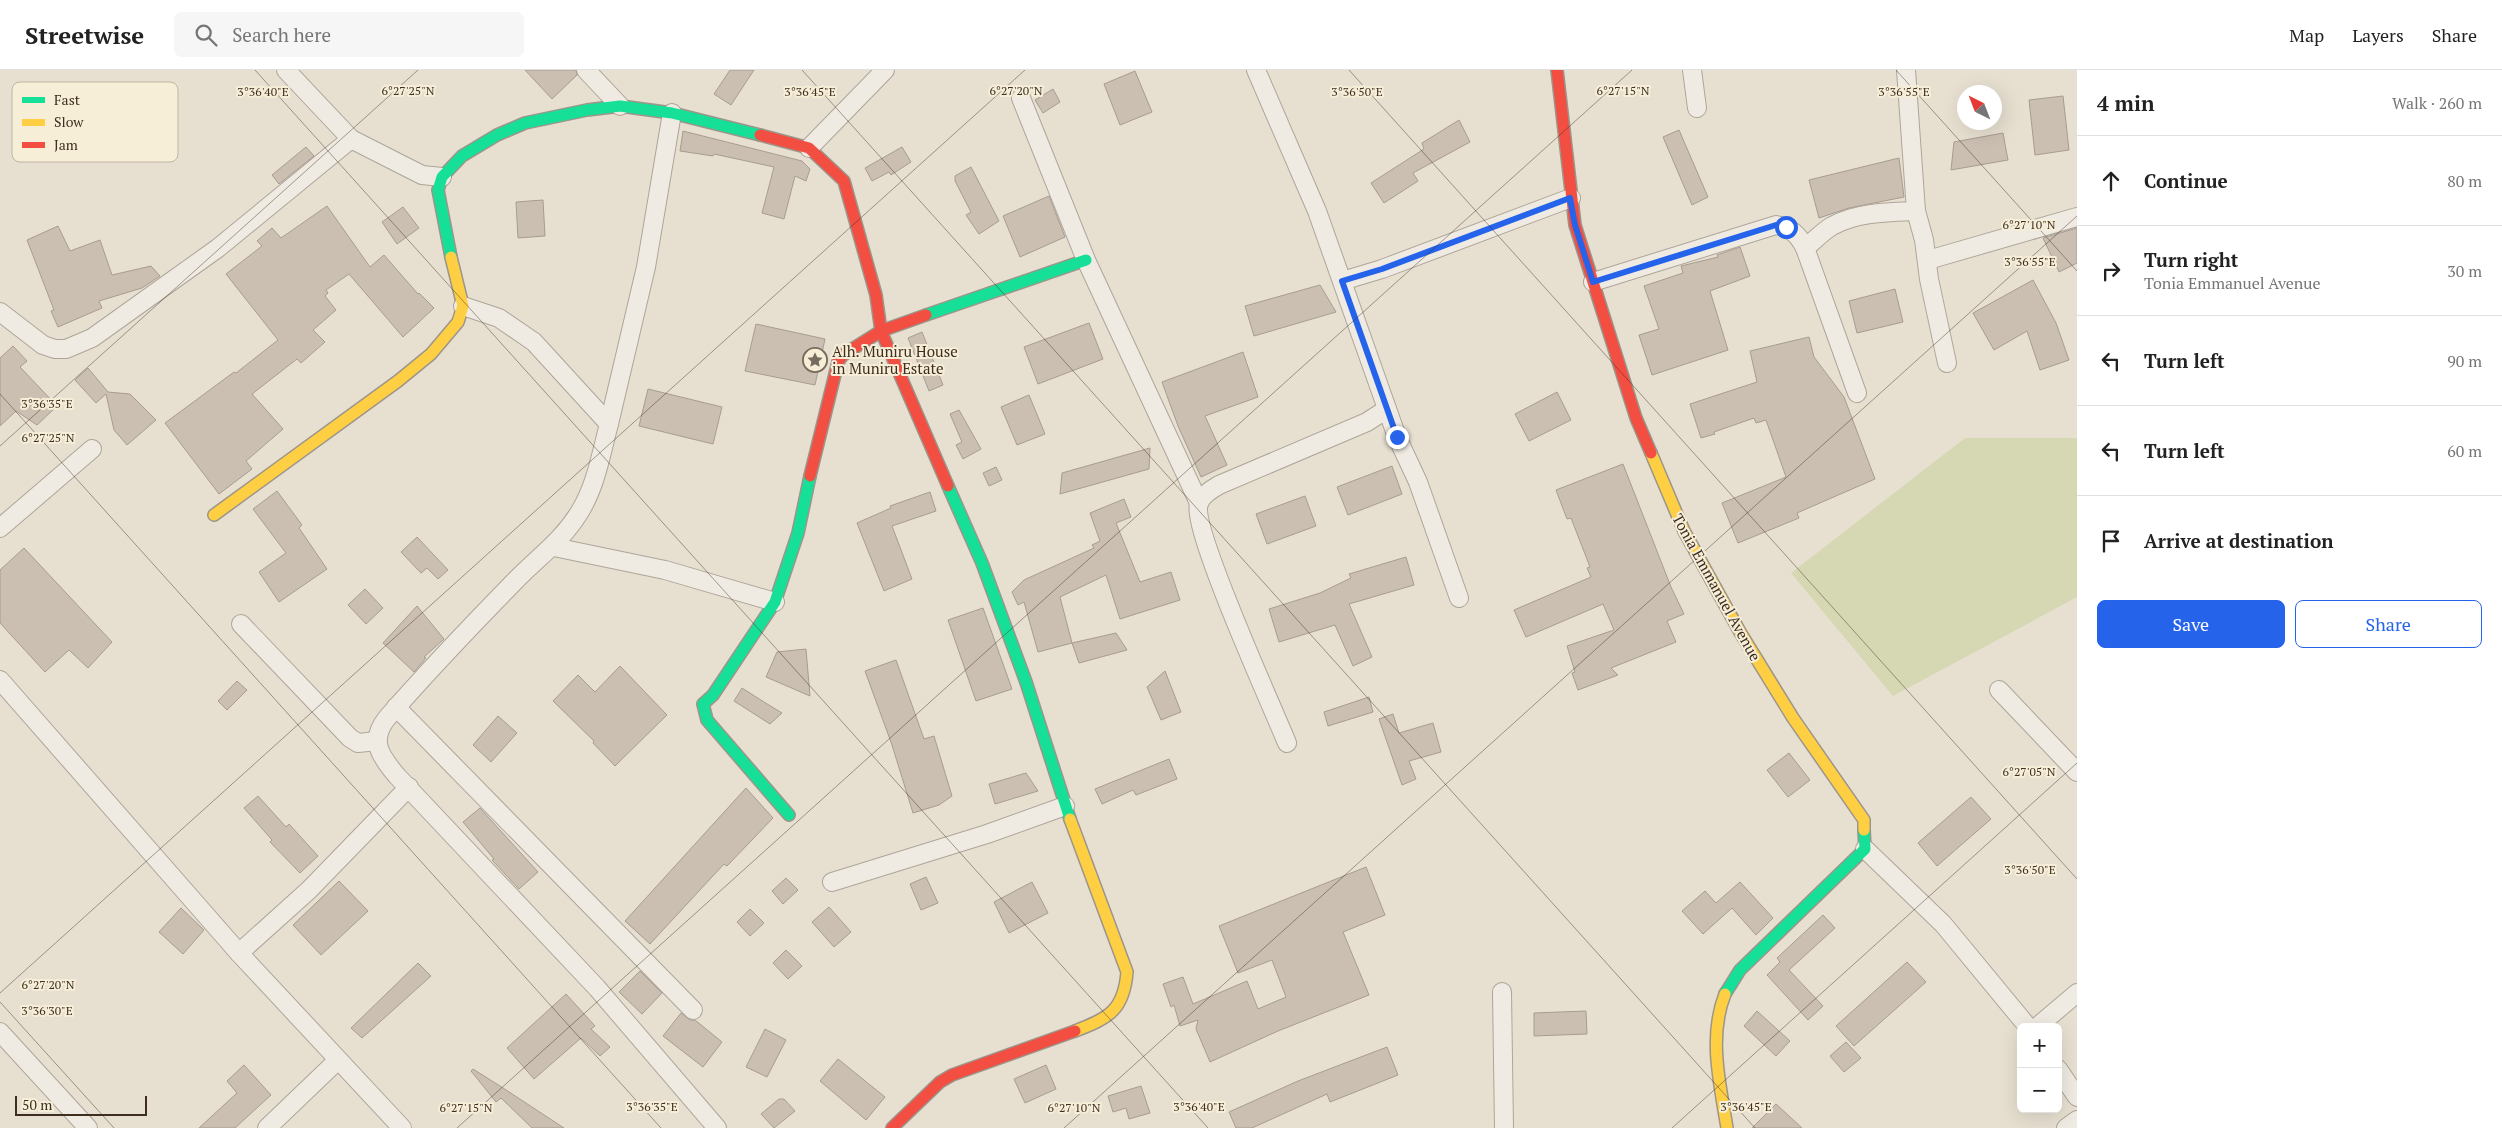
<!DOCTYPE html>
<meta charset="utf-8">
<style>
:root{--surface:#fff;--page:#f6f6f6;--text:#222;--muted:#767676;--line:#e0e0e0;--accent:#2563eb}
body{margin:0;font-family:"PT Serif",serif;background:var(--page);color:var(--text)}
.controls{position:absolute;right:15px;bottom:15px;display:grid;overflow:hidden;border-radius:8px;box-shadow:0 5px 20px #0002}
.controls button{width:45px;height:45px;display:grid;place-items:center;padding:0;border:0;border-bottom:1px solid var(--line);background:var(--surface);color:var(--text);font:25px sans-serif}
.compass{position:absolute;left:1957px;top:15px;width:45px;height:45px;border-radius:50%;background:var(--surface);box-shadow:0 5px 20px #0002;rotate:318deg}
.scale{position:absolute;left:15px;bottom:12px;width:132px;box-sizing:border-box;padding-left:5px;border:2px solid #3d2e20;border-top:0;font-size:14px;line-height:18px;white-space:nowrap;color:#3d2e20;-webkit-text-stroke:4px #f7eed8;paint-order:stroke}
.stop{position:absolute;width:15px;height:15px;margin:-11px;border:4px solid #2563eb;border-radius:50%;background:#fff}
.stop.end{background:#2563eb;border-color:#fff;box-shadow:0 1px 5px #0008}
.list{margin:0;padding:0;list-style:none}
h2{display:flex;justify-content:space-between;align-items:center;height:65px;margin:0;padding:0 20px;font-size:21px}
h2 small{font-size:16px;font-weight:400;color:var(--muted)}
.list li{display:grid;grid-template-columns:32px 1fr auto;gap:15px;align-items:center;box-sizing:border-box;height:90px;padding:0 20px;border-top:1px solid var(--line)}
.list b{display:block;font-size:19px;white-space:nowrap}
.list p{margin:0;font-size:16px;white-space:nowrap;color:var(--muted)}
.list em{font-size:16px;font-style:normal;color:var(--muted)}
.actions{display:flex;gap:10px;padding:15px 20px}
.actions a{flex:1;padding:11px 0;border:1px solid var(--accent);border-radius:8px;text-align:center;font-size:18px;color:var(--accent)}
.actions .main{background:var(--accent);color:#fff}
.icon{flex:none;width:28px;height:28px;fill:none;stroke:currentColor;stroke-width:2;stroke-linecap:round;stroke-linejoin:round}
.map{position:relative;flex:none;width:2077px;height:1058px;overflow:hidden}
header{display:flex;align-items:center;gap:30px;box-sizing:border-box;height:70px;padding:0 25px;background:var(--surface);border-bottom:1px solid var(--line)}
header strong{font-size:24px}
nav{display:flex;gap:28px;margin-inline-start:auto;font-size:18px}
.search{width:350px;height:45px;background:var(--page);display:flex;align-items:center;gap:12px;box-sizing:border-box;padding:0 18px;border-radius:8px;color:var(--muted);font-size:19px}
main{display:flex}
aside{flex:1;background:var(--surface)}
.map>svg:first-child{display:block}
.green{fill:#d6d7b3}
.building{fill:#cbbfb2;stroke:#a89c90}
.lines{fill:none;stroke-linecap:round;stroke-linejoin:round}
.street-casing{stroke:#ada599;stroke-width:20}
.fast-casing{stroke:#9c958a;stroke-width:14}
.slow-casing{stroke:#9c958a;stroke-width:14}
.jam-casing{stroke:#9c958a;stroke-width:14}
.street{stroke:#efebe3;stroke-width:18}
.fast{stroke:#16e098;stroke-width:11}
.slow{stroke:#ffcf43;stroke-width:11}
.jam{stroke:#f24e42;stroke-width:11}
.route{stroke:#2563eb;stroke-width:6}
.ticks{fill:none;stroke:#3d2e20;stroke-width:1;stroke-opacity:0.45}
.labels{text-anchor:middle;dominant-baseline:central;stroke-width:4;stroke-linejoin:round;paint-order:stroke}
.poi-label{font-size:15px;fill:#3d2e20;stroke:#f7eed8;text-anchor:start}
.street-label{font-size:15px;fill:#3d2e20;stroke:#f7eed8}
.key{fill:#f7eed8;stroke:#bfb4a1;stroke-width:1}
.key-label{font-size:14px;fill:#3d2e20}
.ticks-label{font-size:12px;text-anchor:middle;fill:#3d2e20;stroke:#f7eed8;stroke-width:4;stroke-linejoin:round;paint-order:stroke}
</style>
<header>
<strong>Streetwise</strong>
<div class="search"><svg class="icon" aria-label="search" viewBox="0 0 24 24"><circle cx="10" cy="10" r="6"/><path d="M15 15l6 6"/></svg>Search here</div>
<nav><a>Map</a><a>Layers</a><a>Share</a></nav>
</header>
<main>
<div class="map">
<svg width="2077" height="1058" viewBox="0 0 2077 1058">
<rect width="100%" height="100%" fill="#e7e0d1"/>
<path class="green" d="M1965,368H2077V527L1893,626L1791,503Z"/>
<g class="building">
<path d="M525,0H576L577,5L552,29Z"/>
<path d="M730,0H754L731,35L714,24Z"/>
<path d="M1135,1L1152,42L1120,55L1104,14Z"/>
<path d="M1053,19L1060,32L1043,43L1035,30Z"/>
<path d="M2063,26L2069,80L2035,85L2029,30Z"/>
<path d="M1459,50L1470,72L1413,103L1418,111L1384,133L1371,113L1424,79L1422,73Z"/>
<path d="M1679,60L1708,127L1692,135L1663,67Z"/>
<path d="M683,61L802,91L810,99L806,111L795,106L784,149L762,143L774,97L714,84L713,86L680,81Z"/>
<path d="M2003,63L2008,90L1951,100L1954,72Z"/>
<path d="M306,77L314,86L279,114L272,105Z"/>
<path d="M902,77L911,92L891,105L889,102L872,111L865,98Z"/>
<path d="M1899,88L1904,127L1849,138L1819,148L1809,110Z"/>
<path d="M971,97L999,151L979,164L966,145L971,142L955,111V106Z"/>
<path d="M1049,126L1065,167L1020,187L1003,146Z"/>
<path d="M543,130L545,166L518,168L516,132Z"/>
<path d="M327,136L370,197L384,185L418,224L419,223L434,238L403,267L349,204L326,220L328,223L325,226L336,240L313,260L325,272L301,293L297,289L252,324L283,359L246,391L252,399L219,424L165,353L234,302L236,303L278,270L226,204L262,176L257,171L272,158L281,168Z"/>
<path d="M403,137L419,158L397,174L382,152Z"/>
<path d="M58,156L70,181L100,170L112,205L151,196L160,206L142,218L99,231L102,238L58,257L51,241L54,240L27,170Z"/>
<path d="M2077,158V193L2059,202L2043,168Z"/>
<path d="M1740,177L1750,206L1710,221L1728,280L1652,305L1639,265L1659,259L1644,216L1683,203L1681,196L1718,187L1717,185Z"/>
<path d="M2033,210L2056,253L2069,290L2040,300L2027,261L1994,280L1973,243Z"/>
<path d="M1320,215L1336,242L1254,266L1245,236Z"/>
<path d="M1895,219L1903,252L1857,263L1849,231Z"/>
<path d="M1089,253L1103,289L1038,314L1024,277Z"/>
<path d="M756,254L825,269L815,315L745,301Z"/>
<path d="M922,262L943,315L929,321L908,268Z"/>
<path d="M1809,267L1814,287L1844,327L1875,409L1797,443L1799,448L1738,473L1722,433L1786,407L1766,350L1756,353L1754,348L1714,362L1715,364L1701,368L1690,334L1757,312L1750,281Z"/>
<path d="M13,276L27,291L20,297L57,336L37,355L16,341L0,356V288Z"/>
<path d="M1243,282L1258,327L1205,346L1227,395L1201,407L1178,356L1162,312Z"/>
<path d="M88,298L108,322L130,324L156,350L127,375L114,360L106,324L96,333L75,310Z"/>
<path d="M648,319L722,337L713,374L639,356Z"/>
<path d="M1557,322L1571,350L1529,371L1515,344Z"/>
<path d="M1029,325L1045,364L1017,375L1001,337Z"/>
<path d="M959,340L981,379L963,389L956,375L962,372L950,344Z"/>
<path d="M1150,378L1149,399L1060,424L1062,403Z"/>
<path d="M1623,394L1671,517L1684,544L1667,551L1676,572L1611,598L1618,605L1578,620L1572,603L1575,602L1567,576L1614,560L1603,534L1526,567L1514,540L1591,507L1587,498L1590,497L1571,448L1567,449L1556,420Z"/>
<path d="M1392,396L1402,424L1348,445L1337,417Z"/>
<path d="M996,397L1002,410L989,416L983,403Z"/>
<path d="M277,421L302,455L299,458L327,499L279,532L259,502L286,483L253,439Z"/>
<path d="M930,422L936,441L892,456L912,509L884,521L857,453L891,438L890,436Z"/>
<path d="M1305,426L1316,456L1267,474L1256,444Z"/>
<path d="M1124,429L1131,447L1116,453L1140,512L1171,502L1180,530L1120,549L1106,505L1060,527L1072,573L1038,582L1024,532L1018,535L1012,522L1024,510L1094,478L1092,475L1100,471L1090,443Z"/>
<path d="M417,467L448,500L438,509L427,498L421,503L401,482Z"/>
<path d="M24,478L112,572L88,598L69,580L45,602L0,553V500Z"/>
<path d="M1406,487L1414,515L1349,534L1372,587L1353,596L1335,555L1279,572L1269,539L1320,523L1351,508L1349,504Z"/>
<path d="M365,519L383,538L366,554L348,535Z"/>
<path d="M417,536L444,569L424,587L426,588L414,602L383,573Z"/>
<path d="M983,538L1012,619L976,631L948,550Z"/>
<path d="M1116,563L1127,580L1079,593L1072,573Z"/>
<path d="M806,579L810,626L766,607L777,582Z"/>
<path d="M896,590L924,669L934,666L952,726L939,735L913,743L892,675L865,601Z"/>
<path d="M620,596L667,645L615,696L593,673L594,671L553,631L578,605L595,622Z"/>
<path d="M1165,601L1181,642L1161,650L1147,617Z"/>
<path d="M237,611L247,620L227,640L218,631Z"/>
<path d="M742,618L764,632L782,643L770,654L734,631Z"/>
<path d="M1369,627L1373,642L1328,656L1324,642Z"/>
<path d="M1393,644L1399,663L1433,653L1441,682L1409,691L1416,709L1402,715L1379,649Z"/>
<path d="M498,646L517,663L491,692L473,675Z"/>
<path d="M1789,683L1810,710L1788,727L1767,700Z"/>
<path d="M1169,689L1177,709L1136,725L1133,720L1102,734L1095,719Z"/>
<path d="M1026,703L1038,721L995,734L989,714Z"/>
<path d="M746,718L773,748L727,796L724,794L650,874L625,851Z"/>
<path d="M258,726L286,757L289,754L318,786L300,803L270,772L272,770L244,738Z"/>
<path d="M1971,727L1991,749L1937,796L1918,773Z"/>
<path d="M480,738L538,802L519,819L492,790L494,789L463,752Z"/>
<path d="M1366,797L1385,845L1343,862L1369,925L1278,961L1210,992L1196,959L1198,950L1180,956L1174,935L1171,937L1163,914L1183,907L1193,934L1247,911L1258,939L1286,927L1272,890L1238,903L1219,856Z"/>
<path d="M926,807L938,833L921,840L910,814Z"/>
<path d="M786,808L798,820L783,834L772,821Z"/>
<path d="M339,811L368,841L321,885L293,855Z"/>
<path d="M1032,812L1048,843L1009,863L994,832Z"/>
<path d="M1740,812L1773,848L1756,865L1732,838L1703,864L1682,841L1705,821L1716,833Z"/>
<path d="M829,837L851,862L834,877L812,852Z"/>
<path d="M181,838L204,860L183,884L159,862Z"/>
<path d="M750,839L764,853L750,866L737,852Z"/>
<path d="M1823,845L1835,858L1789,900L1823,936L1808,950L1767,905L1780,892L1777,888Z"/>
<path d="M786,880L802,896L788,909L773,893Z"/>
<path d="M1907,892L1926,912L1854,976L1836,956Z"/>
<path d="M418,893L431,906L362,968L351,958Z"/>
<path d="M640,901L662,923L642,944L619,922Z"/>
<path d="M566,924L595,956L591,959L610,977L600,986L581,968L534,1009L507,978Z"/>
<path d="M1586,941L1587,964L1534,966V943Z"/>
<path d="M1757,941L1790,971L1776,986L1744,956Z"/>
<path d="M681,943L690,950H695L722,972L703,997L663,966Z"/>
<path d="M765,959L786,970L767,1007L746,997Z"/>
<path d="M1846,972L1861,988L1844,1002L1830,986Z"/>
<path d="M1387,977L1398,1005L1330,1032L1327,1024L1252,1058H1236L1229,1042L1298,1011Z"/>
<path d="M838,989L885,1027L866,1050L820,1011Z"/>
<path d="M244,995L271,1025L235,1058H199L237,1023L227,1011Z"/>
<path d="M1046,995L1056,1019L1025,1033L1014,1009Z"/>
<path d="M473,999L500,1016L564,1058H532L501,1028L496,1032L471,1001Z"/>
<path d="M1141,1016L1150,1043L1129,1049L1126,1038L1113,1042L1108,1026Z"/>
<path d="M779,1029H784L795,1041L774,1058L761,1044Z"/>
<path d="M1776,1034L1802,1058H1752Z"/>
</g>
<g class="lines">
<defs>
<g id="street">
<path d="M286,0L351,69L422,105L442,107"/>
<path d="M586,0L620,36"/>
<path d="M1256,0L1317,141L1397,367L1418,412L1459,528"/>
<path d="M1692,0L1697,38"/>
<path d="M1906,0L1916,141L1924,170L1929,209L1947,293"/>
<path d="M1021,28L1086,190L1199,433"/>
<path d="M809,78L885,0"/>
<path d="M1805,178C1814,171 1822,162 1832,156C1857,142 1889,142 1916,141"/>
<path d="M1928,190L2077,147"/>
<path d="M1342,211L1382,199L1571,128"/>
<path d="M1593,212L1776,155C1791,158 1798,164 1805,178L1857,323"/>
<path d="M463,236L499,248L534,272L609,354C601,384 596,416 579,443C561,472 537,488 514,512C471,556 428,601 387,648C369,670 380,686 397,706L597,918L717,1058"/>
<path d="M0,242L43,275L55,279H66L92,268L218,178L351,69"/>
<path d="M609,354L646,197L672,43"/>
<path d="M0,458L92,379"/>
<path d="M554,477L665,500L775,532"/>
<path d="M241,554L350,668L358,673L377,671"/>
<path d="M0,610L239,883"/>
<path d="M1999,620L2077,702"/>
<path d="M396,637L693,940"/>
<path d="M1287,673C1273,638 1190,457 1199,433C1202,425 1212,419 1219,415L1367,352L1387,339"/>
<path d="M1865,779L1943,854L2028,957"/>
<path d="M832,812L987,764L1065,736"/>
<path d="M1502,922L1504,1058"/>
<path d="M2037,957L2077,923"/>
<path d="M0,962L88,1058"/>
<path d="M2058,999L2077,1027"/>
<path d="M267,1058L338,990"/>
<path d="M402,1058L239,883L309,820L409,717"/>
<path d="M2066,1058L2077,1050"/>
</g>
<g id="fast">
<path d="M451,187L438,120L442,107L462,86L497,65L525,53L587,40L620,36L672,43L760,65"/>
<path d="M926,245L1086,190"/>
<path d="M948,416L982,493L1026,612L1070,749"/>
<path d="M789,745L707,650L703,634L713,625L775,532L798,463L810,406"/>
<path d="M1725,924L1740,900L1865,779L1864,760"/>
</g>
<g id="slow">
<path d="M1651,383L1684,461L1740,562L1793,648L1864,750V760"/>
<path d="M214,445L398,311L431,284L458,252L463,236L451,187"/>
<path d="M1070,749L1127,902C1124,940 1109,948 1075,961"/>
<path d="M1725,924C1708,967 1720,1014 1727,1058"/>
</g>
<g id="jam">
<path d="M1557,0L1575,155L1636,348L1651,383"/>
<path d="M760,65L809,78L844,111L876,225L881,261L926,245"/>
<path d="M810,406L838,292L843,285L881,261L948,416"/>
<path d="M892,1058L940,1012L952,1005L1075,961"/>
</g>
</defs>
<use href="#street" class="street-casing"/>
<use href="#fast" class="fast-casing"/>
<use href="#slow" class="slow-casing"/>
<use href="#jam" class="jam-casing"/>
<use href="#street" class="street"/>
<use href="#fast" class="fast"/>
<use href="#slow" class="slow"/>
<use href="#jam" class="jam"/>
</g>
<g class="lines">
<path class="route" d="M1397,367L1342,211L1382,199L1570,128L1575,155L1593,212L1776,155L1786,157"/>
</g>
<path class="ticks" d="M255,0L1208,1058M802,0L1755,1058M1349,0L2077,809M1896,0L2077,201M0,324L661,1058M0,376L418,0M0,923L1025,0M0,932L114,1058M457,1058L1632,0M1064,1058L2077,146M1672,1058L2077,693"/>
<defs>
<symbol id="sight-ring" viewBox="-11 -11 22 22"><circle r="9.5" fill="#f7eed8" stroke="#786c5e" stroke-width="1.5"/><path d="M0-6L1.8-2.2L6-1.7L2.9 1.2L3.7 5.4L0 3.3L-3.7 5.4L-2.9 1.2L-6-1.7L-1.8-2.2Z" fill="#786c5e"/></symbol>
</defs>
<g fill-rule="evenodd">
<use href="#sight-ring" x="801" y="276" width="28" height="28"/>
</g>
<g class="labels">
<g class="poi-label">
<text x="832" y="281">Alh. Muniru House<tspan x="832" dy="17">in Muniru Estate</tspan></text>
</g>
<g class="street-label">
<text transform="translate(1717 517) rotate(61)">Tonia Emmanuel Avenue</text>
</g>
</g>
<rect x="12" y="12" width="166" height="80" rx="8" class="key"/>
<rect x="22" y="27" width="23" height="6" fill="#16e098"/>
<rect x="22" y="49" width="23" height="7" fill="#ffcf43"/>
<rect x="22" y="72" width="23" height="6" fill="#f24e42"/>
<g class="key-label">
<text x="54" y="35">Fast</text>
<text x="54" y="57">Slow</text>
<text x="54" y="80">Jam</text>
</g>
<g class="ticks-label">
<text x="408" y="25">6°27'25"N</text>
<text x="1623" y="25">6°27'15"N</text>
<text x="1016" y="25">6°27'20"N</text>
<text x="263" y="26">3°36'40"E</text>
<text x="810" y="26">3°36'45"E</text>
<text x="1357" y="26">3°36'50"E</text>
<text x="1904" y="26">3°36'55"E</text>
<text x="2029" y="159">6°27'10"N</text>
<text x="2030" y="196">3°36'55"E</text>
<text x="47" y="338">3°36'35"E</text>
<text x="48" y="372">6°27'25"N</text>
<text x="2029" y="706">6°27'05"N</text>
<text x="2030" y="804">3°36'50"E</text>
<text x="48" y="919">6°27'20"N</text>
<text x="47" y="945">3°36'30"E</text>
<text x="652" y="1041">3°36'35"E</text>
<text x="1199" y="1041">3°36'40"E</text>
<text x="1746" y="1041">3°36'45"E</text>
<text x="466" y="1042">6°27'15"N</text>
<text x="1074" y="1042">6°27'10"N</text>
</g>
</svg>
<div class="controls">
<button>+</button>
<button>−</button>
</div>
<svg class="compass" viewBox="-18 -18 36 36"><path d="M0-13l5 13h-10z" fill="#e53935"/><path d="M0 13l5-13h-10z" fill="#767676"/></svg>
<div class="scale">50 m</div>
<div class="stop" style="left:1786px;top:157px"></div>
<div class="stop end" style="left:1397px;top:367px"></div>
</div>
<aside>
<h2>4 min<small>Walk · 260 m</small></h2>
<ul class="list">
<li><svg class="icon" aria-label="ahead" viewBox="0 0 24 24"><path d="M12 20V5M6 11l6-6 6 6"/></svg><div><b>Continue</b></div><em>80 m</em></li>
<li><svg class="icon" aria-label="right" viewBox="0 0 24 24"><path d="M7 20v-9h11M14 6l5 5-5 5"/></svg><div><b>Turn right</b><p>Tonia Emmanuel Avenue</p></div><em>30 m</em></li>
<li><svg class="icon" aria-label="left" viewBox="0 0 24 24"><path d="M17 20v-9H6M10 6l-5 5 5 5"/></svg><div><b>Turn left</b></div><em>90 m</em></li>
<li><svg class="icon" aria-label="left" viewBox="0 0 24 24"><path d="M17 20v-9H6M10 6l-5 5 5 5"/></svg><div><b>Turn left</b></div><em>60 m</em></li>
<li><svg class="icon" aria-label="arrive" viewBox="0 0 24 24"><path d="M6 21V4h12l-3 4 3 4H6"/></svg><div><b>Arrive at destination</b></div></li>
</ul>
<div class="actions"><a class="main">Save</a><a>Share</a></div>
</aside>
</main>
